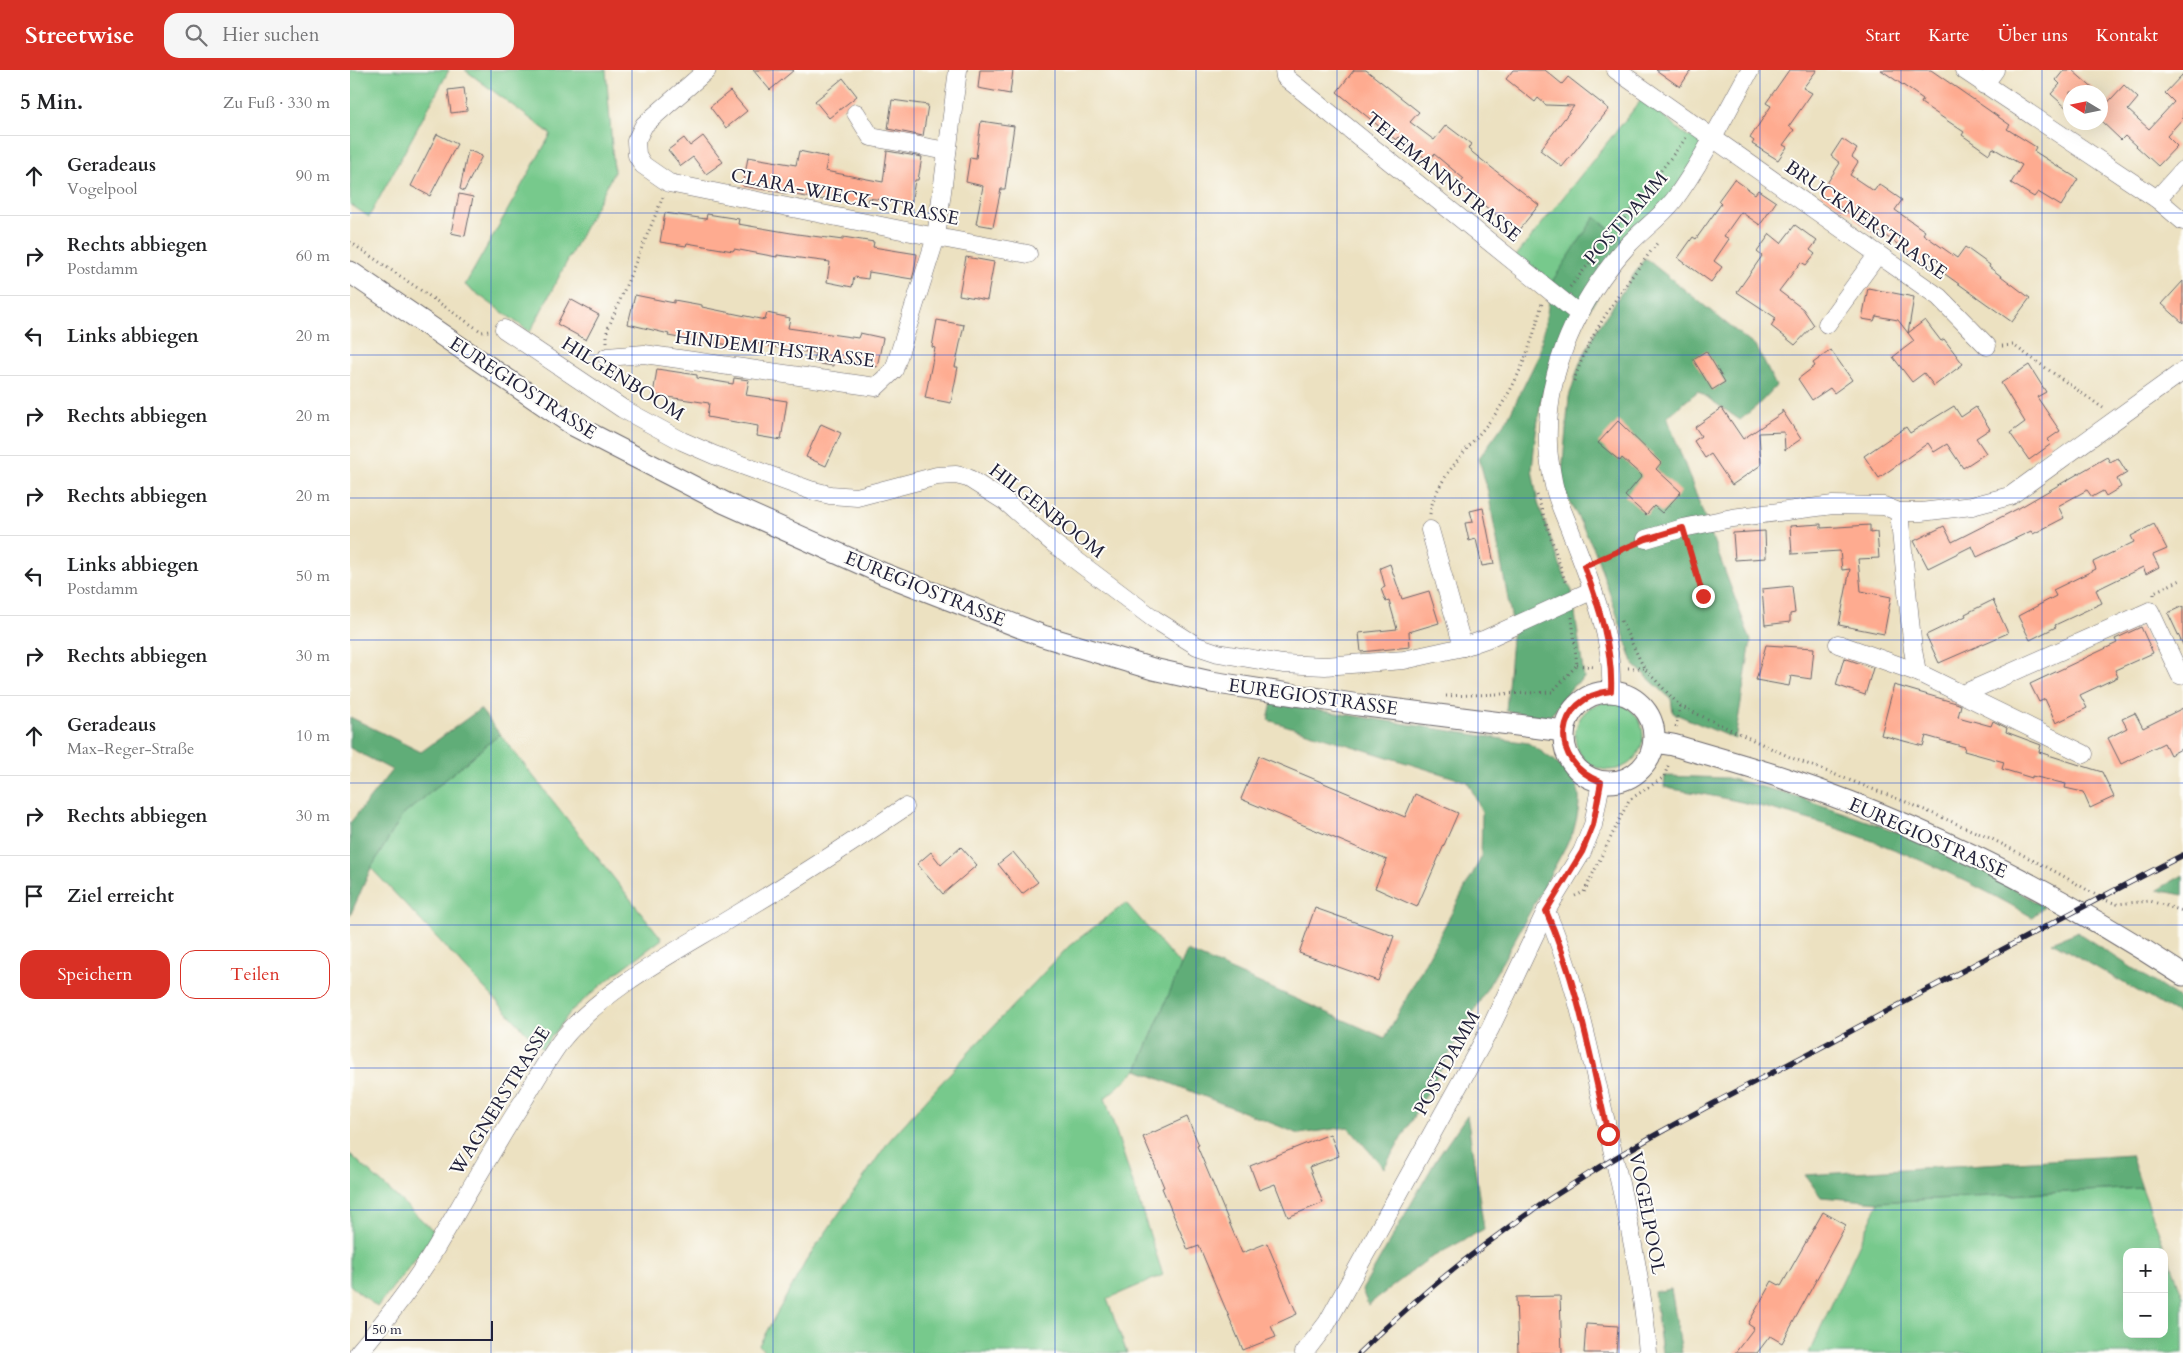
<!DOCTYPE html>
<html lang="de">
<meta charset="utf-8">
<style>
:root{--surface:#fff;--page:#f6f6f6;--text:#202124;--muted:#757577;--line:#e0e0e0;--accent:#d93025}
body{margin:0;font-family:Cardo,serif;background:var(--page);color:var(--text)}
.controls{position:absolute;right:15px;bottom:15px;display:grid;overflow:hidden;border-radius:10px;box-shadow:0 5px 20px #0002}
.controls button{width:45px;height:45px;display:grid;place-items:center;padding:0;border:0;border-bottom:1px solid var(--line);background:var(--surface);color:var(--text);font:25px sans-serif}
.compass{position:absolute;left:1713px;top:15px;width:45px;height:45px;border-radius:50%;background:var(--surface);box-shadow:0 5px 20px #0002;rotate:280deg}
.scale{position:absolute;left:15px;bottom:12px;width:128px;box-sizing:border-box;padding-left:5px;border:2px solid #22223b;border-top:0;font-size:14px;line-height:18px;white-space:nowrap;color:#22223b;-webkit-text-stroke:4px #fdfcf7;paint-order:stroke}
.stop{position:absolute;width:15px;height:15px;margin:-11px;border:4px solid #d93025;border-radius:50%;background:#fff}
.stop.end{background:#d93025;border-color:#fff;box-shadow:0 1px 5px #0008}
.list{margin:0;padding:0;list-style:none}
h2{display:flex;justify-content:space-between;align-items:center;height:65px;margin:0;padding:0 20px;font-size:21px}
h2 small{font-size:16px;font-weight:400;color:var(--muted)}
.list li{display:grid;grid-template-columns:32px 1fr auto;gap:15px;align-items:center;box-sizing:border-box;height:80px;padding:0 20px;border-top:1px solid var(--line)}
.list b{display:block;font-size:19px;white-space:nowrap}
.list p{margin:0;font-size:16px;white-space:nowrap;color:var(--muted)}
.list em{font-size:16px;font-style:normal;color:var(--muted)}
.actions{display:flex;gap:10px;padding:15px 20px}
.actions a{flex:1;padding:11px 0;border:1px solid var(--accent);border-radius:15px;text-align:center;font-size:18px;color:var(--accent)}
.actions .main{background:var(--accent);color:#fff}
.icon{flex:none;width:28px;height:28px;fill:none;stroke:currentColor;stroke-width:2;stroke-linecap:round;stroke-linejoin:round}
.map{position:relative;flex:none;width:1833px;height:1283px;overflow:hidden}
header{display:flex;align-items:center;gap:30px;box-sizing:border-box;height:70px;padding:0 25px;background:var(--accent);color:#fff}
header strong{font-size:24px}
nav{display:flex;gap:28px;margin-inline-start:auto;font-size:18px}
.search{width:350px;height:45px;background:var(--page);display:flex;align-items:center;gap:12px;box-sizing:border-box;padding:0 18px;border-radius:15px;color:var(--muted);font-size:19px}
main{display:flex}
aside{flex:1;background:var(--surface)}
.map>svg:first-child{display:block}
.green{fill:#77c98c;stroke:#4c7664;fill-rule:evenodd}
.forest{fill:#61ad78;stroke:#42685a}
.building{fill:#feab90}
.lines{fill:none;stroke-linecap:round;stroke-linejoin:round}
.minor-casing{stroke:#69656a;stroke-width:19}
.major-casing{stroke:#69656a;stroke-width:23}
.path{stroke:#69656a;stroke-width:3;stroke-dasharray:1 4;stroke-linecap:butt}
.minor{stroke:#fff;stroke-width:18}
.major{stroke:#fff;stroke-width:21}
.rail-casing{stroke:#22223b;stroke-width:5.5}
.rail{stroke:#fdfcf7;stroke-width:4;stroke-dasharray:11;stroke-linecap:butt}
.route{stroke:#d93025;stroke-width:6}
.grid{fill:none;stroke:#1d4ed8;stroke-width:1;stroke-opacity:0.55}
.labels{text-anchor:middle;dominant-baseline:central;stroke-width:4;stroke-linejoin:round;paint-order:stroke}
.street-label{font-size:19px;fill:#22223b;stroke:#fdfcf7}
</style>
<header>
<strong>Streetwise</strong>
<div class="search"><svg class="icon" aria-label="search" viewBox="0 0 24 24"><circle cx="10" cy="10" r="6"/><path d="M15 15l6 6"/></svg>Hier suchen</div>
<nav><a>Start</a><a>Karte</a><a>Über uns</a><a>Kontakt</a></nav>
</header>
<main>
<aside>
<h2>5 Min.<small>Zu Fuß · 330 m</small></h2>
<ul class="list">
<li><svg class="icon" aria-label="ahead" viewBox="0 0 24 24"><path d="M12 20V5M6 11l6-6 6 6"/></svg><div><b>Geradeaus</b><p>Vogelpool</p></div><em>90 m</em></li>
<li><svg class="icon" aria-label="right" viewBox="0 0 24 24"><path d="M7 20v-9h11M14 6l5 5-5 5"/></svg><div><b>Rechts abbiegen</b><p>Postdamm</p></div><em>60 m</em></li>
<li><svg class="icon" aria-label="left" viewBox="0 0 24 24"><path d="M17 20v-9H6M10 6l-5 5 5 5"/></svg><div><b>Links abbiegen</b></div><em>20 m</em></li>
<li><svg class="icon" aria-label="right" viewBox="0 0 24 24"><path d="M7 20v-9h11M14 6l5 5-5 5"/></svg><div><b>Rechts abbiegen</b></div><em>20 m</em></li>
<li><svg class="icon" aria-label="right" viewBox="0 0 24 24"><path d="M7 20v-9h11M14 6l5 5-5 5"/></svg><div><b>Rechts abbiegen</b></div><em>20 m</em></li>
<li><svg class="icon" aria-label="left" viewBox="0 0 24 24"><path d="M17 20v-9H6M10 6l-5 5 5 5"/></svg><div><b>Links abbiegen</b><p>Postdamm</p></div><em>50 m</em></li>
<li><svg class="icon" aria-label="right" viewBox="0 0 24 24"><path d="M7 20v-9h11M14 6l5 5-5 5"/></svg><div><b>Rechts abbiegen</b></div><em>30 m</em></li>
<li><svg class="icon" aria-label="ahead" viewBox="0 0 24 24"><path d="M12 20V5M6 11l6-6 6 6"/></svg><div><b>Geradeaus</b><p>Max-Reger-Straße</p></div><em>10 m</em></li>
<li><svg class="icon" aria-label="right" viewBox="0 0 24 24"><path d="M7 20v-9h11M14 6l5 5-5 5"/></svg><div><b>Rechts abbiegen</b></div><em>30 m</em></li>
<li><svg class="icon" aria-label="arrive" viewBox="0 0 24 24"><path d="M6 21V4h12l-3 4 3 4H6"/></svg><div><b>Ziel erreicht</b></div></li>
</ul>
<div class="actions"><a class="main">Speichern</a><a>Teilen</a></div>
</aside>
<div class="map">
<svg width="1833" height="1283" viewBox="0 0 1833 1283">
<rect width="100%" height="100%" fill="#fdfcf7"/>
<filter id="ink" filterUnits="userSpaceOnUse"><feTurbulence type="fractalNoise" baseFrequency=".02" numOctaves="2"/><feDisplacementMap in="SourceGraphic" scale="10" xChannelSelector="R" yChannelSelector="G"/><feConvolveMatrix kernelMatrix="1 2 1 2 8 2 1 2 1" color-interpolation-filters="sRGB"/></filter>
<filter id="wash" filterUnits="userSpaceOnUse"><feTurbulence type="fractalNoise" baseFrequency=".0096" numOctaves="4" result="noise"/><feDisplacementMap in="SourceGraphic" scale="20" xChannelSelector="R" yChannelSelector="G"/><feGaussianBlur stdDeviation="1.12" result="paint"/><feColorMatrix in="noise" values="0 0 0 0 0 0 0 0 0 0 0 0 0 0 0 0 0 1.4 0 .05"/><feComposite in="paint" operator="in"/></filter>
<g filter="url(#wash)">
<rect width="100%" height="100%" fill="#ece1c1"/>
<g class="green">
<path d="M0,0H99L19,147L0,134Z"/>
<path d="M115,0H256L264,102L180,262L115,215L201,64Z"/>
<path d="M1292,29L1337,66L1360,73L1229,244L1162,191Z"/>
<circle cx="1259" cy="666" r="34"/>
<path d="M150,664L312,869L260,908L222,940L192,979L21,798L52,746Z"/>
<path d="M776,833L831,896L787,1000L755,1028L813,1205L757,1229L777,1283H417L409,1275L456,1191L539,1071L620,981L719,876Z"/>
<path d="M0,1084L86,1163L27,1237L0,1215Z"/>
<path d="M1792,1118L1833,1226V1283H1459L1529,1132ZM1777,1182H1814V1264H1777Z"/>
</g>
<g class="forest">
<path d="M1245,147L1281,177L1206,289L1192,325L1185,369L1182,400L1188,433L1212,500L1222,521L1234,608L1223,616L1199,648L1156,641L1163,556L1138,422L1129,388L1158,348L1189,285L1203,210Z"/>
<path d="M1295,188L1407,278L1426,316L1408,335L1390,350L1348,321L1317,347L1401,571L1385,669L1323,643L1321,629L1284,595L1245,481L1211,414L1219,327L1229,295L1247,259Z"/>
<path d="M922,633L1178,673C1193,682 1228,705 1229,725C1230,738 1226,751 1223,763L1158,882L1034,1098L998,1057L949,1064L787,1000L837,881L1035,968L1131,788L1132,742L1118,712L918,650Z"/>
<path d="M130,639L150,664L52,746L21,798L0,846V753L42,700L0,678V647L71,682Z"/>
<path d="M1315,706L1377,708L1440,724L1556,765L1637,802L1694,837L1682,847C1572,782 1449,738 1322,719L1314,717Z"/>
<path d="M1833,805V825L1807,820Z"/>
<path d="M1727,862L1833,931V947L1702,872Z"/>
<path d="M1117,1045L1134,1159L1077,1190L1018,1235L1012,1220L1086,1090Z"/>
<path d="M1781,1085L1792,1118L1529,1132L1471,1127L1455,1105Z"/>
<path d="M1321,1219L1332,1283H1312L1304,1222Z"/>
</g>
<g id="blocks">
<g class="building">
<path d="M403,0H444L420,20Z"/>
<path d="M630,0H663L660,24L628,18Z"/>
<path d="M1004,0H1016L1069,42L1060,52L1084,70L1096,55L1121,74L1118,79L1189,135L1167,162L1109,115L1114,109L1084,84L1079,91L1049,67L1046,70L987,22Z"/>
<path d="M1163,0H1195L1212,14L1218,7L1259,39L1212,97L1190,80L1224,36L1196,35L1188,28L1185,32L1156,9Z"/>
<path d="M1306,0H1341L1330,17Z"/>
<path d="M1439,0H1467L1453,18L1462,23L1439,56L1444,60L1433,75L1437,77L1428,90L1402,74L1404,71L1400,68L1421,36L1416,33Z"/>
<path d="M1531,0H1581L1660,55L1657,59L1686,77L1684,81L1728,109L1711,136L1688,122L1684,127L1661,113L1672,95L1643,78L1639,84L1612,65L1614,62L1571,33L1573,29Z"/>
<path d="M1714,0H1722L1747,22H1720V41L1701,24L1710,14L1706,10Z"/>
<path d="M1833,4V48L1817,66L1827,76L1808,96L1775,66L1771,70L1750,50V41L1774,15L1788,28L1778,40L1799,59L1824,32L1815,23Z"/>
<path d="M493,8L507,26L479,48L465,31Z"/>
<path d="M114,18L117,41L101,43L98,20Z"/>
<path d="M380,21L397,41L376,58L360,37Z"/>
<path d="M542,30L578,35L573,66L538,59Z"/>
<path d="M631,51L664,56L655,119H651L643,157L626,154L633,116L616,112L620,87L626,88Z"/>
<path d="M87,64L107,74L80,126L61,116Z"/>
<path d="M353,66L373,92L356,104L343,87L331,96L318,80L334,68L340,76Z"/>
<path d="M1492,69L1507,79L1502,87L1508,92L1500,105L1524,121L1529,114L1552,130L1545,140L1575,161L1573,164L1607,188L1615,177L1640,195L1639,197L1680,228L1662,252L1578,192L1575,197L1557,185L1559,182L1530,162L1527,166L1504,149L1506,147L1470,124L1490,93L1481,86Z"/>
<path d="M118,80L132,86L114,121L110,119Z"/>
<path d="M449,81L478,87L475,101L533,112L537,81L572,87L568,110H565L561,134L518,128L516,136L474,128V130L393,116L398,87L446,95Z"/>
<path d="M1384,109L1405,124L1408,120L1426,132L1410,155L1391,142L1374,166L1379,169L1364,191L1372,197L1361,212L1328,188L1343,167L1346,169L1371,134L1368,131Z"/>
<path d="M109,124L123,127L115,166L101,163Z"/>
<path d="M315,143L356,149L357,144L389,149L388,154L447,164L493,170V167L524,172L523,177L567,184L564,202L562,209L519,202L518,209L504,207L502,217L477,212L480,192L427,185V187L384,179L383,181L337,173L336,176L310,172Z"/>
<path d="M1445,155L1467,171L1460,180L1465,184L1456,195L1451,192L1429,221L1453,239L1464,255L1445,275L1421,256L1426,248L1387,222L1412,186L1407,182L1420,164L1431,173Z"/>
<path d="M616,187L644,192L637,230L609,225Z"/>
<path d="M1833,211V253L1812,234Z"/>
<path d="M1518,218L1564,227L1558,263L1548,250L1526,246L1524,251L1512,249Z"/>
<path d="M285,225L324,233V230L352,235V237L415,250L417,243L440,248L438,258L508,268L510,263L533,268L527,297L484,288L483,296L464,293L465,283L433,279L390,270L389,277L347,269L346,271L318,266L319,264L278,254Z"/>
<path d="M220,229L249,245L236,270L207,254Z"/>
<path d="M587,250L614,255L605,297H608L601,333L575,328L585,278L582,277Z"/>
<path d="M1575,250L1591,271L1594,269L1613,294L1584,316L1574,303L1562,312L1543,287L1564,271L1558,263Z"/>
<path d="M1481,280L1502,310L1484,323L1480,318L1462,330L1448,309L1465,296L1463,293Z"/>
<path d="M1356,281L1375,312L1362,320L1343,289Z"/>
<path d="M1679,295L1696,322L1687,327L1710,361L1697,370L1701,374L1679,390L1660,363L1675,352L1651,313Z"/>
<path d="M307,299L347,305V308L383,314L384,308L399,310L396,325L437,331L431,370L407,366L408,356L357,347L359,333L303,325Z"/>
<path d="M1604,336L1611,347L1626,337L1640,359L1626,368L1636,383L1613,398L1597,374L1584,382L1578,373L1529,408L1514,386L1556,357L1560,363Z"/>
<path d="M1372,338L1393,369L1432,343V340L1451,369L1435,380L1434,362L1409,363L1411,395L1382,415L1361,384L1355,388L1344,371L1351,366L1345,357Z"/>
<path d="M1268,351L1311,393L1306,399L1331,422L1312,443L1304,436L1296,445L1275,426L1292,406L1272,388L1270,391L1248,373Z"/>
<path d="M471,354L491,363L476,396L456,387Z"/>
<path d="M1757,387L1760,392L1768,388L1777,403L1767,409L1771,417L1756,426L1753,421L1742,427L1737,420L1708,436L1714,448L1683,464L1681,461L1627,487L1622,476L1578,498L1564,471L1594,456L1602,472L1669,438Z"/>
<path d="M1133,438L1144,494L1132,496L1126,469L1119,471L1115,453L1123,452L1120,441Z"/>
<path d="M1471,454V458L1520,455V463L1527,462L1529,488L1508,489L1511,521L1541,527L1534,564L1489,555L1500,499L1492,500L1490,481L1442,484L1440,456Z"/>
<path d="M1804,454L1817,479L1803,485L1809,497L1796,504L1793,497L1746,520L1752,533L1705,555L1706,557L1680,570L1668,546L1706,526L1703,520L1746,499L1743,492L1784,472L1781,466Z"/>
<path d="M1415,461L1416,488L1385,490L1383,463Z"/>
<path d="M1040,494L1052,529L1079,521L1089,553L1059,562L1060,577L1011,582L1009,563L1047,559L1039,531L1036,532L1031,519L1035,517L1030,498Z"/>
<path d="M1442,516L1445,543L1440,544V552L1415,555L1412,519Z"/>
<path d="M1643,530L1658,563L1589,593L1576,565L1616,546L1615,544Z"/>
<path d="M1833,536V575L1818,543Z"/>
<path d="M1791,557L1803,583L1765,600L1768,607L1730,625L1737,638L1706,653L1695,629L1689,632L1680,614L1767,573L1765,569Z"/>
<path d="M1416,575L1464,578L1461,609L1441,606L1439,616L1406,610Z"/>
<path d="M1494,588L1523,598L1515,625L1486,615Z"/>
<path d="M1544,615L1606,633L1611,635L1608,647L1641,656L1643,651L1657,658L1656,662L1691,675L1689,682L1752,702L1764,727L1740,738L1733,722L1715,718L1716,714L1682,706V708L1652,699L1654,692L1614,681L1615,677L1576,666L1573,676L1531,665Z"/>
<path d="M1833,638V678L1820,685L1814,673L1771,694L1758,668L1777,658L1772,649L1785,643L1793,658Z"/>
<path d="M909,686L1055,747L1065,724L1108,743L1067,837L1025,818L1037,790L891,729Z"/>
<path d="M611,777L627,795L593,824L567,794L581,782L591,795Z"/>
<path d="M663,782L688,812L672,824L648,794Z"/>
<path d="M965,838L1044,866L1028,911L949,883Z"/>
<path d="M837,1047L849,1075L847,1076L892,1183L917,1173L947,1244L921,1256L926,1267L893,1280L849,1176L838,1180L812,1118L814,1117L793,1067Z"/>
<path d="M980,1064L989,1086L959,1097L973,1133L938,1147L925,1114L909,1120L900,1096Z"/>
<path d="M1473,1142L1496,1155L1432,1273L1420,1266L1407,1283H1385L1404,1258L1398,1254L1422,1211L1431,1216Z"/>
<path d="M1210,1226L1212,1283H1168L1166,1227Z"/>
<path d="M1236,1254L1268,1256L1266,1283H1234Z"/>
</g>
</g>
</g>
<g filter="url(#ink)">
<use href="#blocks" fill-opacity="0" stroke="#69656a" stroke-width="1"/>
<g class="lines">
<defs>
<g id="minor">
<path d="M357,0L294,55L286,71L287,85L293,95L319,113L586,167L678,184"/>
<path d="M934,0L935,7L1229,244"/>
<path d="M1266,0L1589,227L1637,276"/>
<path d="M1614,0L1807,129L1833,151"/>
<path d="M1634,15L1645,0"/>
<path d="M506,43L521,67L597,81"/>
<path d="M1807,129L1833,100"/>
<path d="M1477,254L1528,184"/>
<path d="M154,259L273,339L332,371L364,385L460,420L480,425L507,427L587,406L606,405L618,408L656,432L703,473L804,549L847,576L868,583L933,594L975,596L1054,590L1113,577"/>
<path d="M257,287L294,284L526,317L544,300L586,167L608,0"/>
<path d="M1549,442L1563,580L1567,602"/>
<path d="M1080,460L1113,577L1136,569L1243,520"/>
<path d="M1296,469L1333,458L1382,448L1483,435L1534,436L1549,442H1571L1622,436L1660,426L1833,301"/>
<path d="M1488,574L1567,602L1734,684"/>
<path d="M1261,621C1264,568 1241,514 1222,465C1216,448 1206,429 1203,411C1201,399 1198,386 1198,374C1195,300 1229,229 1278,175C1292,160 1311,147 1324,130C1353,90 1376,43 1400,0"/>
<path d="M1613,624L1800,541L1830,605"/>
<path d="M1196,841C1225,906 1239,979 1255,1048C1273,1126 1292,1204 1298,1283"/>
<path d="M8,1283C35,1251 62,1217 84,1181C114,1130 143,1078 175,1028C186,1009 198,989 211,971C251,920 325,882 381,848C440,813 497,776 555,737"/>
<path d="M954,1283L977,1253L1140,959L1196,841L1232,782L1243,755L1251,712"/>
</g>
<g id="major">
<path d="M0,202L225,356L375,433L534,504L693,566L803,599L861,612L1009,635L1214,661"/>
<circle cx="1259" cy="667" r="45"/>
<path d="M1305,672L1323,675C1360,686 1398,696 1436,709C1576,756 1709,824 1833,905"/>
</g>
</defs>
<use href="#minor" class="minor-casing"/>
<use href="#major" class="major-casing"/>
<g class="path">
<path d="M0,172L132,262L139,261"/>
<path d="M1256,172L1336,68"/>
<path d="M1220,217L1241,191"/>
<path d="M257,272V261L313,127"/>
<path d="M1652,276L1663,275L1753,338"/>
<path d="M1224,311C1240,260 1276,214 1308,172"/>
<path d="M1187,425L1216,514"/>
<path d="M1080,444C1084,408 1129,368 1149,339C1170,307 1183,271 1192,233"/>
<path d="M1337,473L1353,526"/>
<path d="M1249,490L1282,475"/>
<path d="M1804,525V522L1833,509"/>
<path d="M1271,551L1294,598L1330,636L1326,657"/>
<path d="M1227,595L1244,597"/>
<path d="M1278,598H1294"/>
<path d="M1096,626L1202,622L1227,595L1222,547"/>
<path d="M1330,636L1442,688L1556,732L1642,769L1706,802L1755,830L1767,834L1800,831L1833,841"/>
<path d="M1225,826L1234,822L1279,730L1314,707L1319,693"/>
</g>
<use href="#minor" class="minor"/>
<use href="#major" class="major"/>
<defs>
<path id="rail" d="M1009,1283C1077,1217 1153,1157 1234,1107C1312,1058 1396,1017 1477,974C1595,910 1714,846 1833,785"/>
</defs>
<use href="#rail" class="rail-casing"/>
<use href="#rail" class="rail"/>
</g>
</g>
<g class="lines" filter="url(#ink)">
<path class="route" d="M1258,1064C1241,989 1227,911 1196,841L1232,782L1243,755L1251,712C1197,692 1204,627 1261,621C1263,579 1249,536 1234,496L1296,469L1333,458L1353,526"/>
</g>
<path class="grid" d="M141,0V1283M282,0V1283M423,0V1283M564,0V1283M705,0V1283M846,0V1283M987,0V1283M1128,0V1283M1269,0V1283M1410,0V1283M1551,0V1283M1692,0V1283M0,143H1833M0,285H1833M0,428H1833M0,570H1833M0,713H1833M0,855H1833M0,998H1833M0,1140H1833"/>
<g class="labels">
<g class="street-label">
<text transform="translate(1093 107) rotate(39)">TELEMANNSTRASSE</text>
<text transform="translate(495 127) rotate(11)">CLARA-WIECK-STRASSE</text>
<text transform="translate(1276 148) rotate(-49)">POSTDAMM</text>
<text transform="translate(1516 150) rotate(35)">BRUCKNERSTRASSE</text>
<text transform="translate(425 279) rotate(7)">HINDEMITHSTRASSE</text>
<text transform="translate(273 309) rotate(32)">HILGENBOOM</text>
<text transform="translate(173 318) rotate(33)">EUREGIOSTRASSE</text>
<text transform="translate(697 441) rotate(38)">HILGENBOOM</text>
<text transform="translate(575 519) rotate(22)">EUREGIOSTRASSE</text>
<text transform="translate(963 627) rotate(8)">EUREGIOSTRASSE</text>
<text transform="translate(1578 768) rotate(24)">EUREGIOSTRASSE</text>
<text transform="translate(1097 993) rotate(-61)">POSTDAMM</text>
<text transform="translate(150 1031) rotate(-58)">WAGNERSTRASSE</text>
<text transform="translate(1297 1143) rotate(79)">VOGELPOOL</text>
</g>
</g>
</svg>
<div class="controls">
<button>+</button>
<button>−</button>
</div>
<svg class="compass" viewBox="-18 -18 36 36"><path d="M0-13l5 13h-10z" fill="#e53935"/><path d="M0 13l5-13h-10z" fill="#757577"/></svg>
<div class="scale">50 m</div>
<div class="stop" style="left:1258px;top:1064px"></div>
<div class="stop end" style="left:1353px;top:526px"></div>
</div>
</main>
